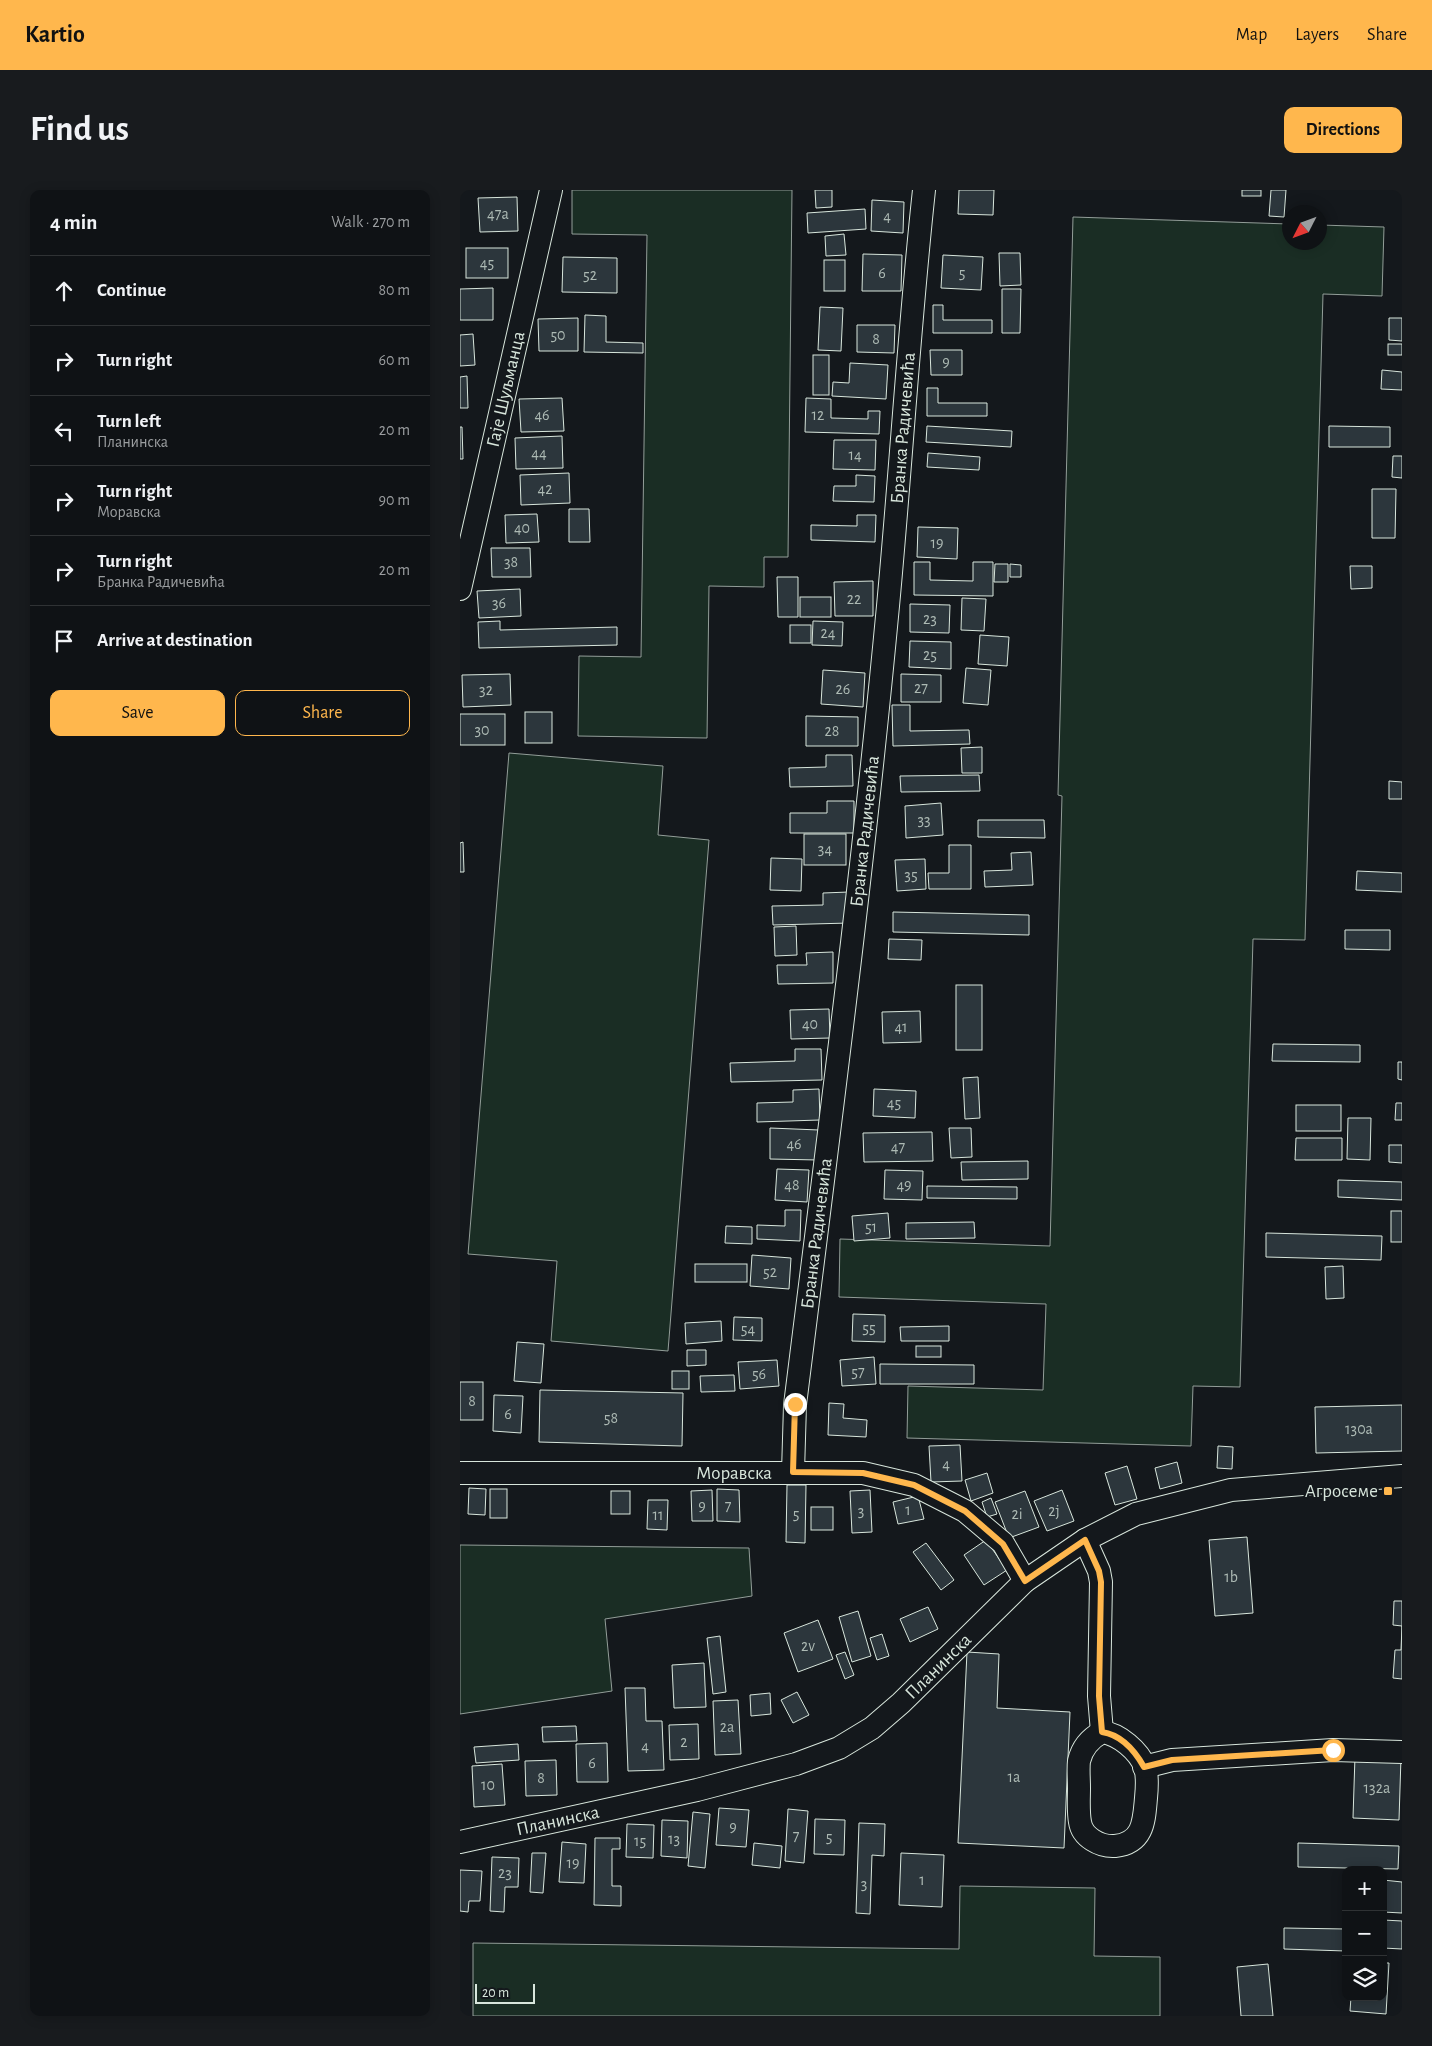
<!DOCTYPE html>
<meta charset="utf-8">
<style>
:root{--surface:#0f1215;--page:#181b1e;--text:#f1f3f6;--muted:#9b9ea0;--line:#2f3234;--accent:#ffb74d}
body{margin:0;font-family:"Alegreya Sans",sans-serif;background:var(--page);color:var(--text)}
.controls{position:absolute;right:15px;bottom:15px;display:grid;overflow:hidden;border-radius:10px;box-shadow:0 2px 12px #0003}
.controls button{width:45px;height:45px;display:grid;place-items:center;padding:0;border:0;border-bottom:1px solid var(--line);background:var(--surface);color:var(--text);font:25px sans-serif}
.compass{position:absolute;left:822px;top:15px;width:45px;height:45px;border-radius:50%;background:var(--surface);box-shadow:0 2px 12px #0003;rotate:228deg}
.scale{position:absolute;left:15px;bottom:12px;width:60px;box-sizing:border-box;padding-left:5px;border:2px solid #d8e6dc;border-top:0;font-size:14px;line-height:18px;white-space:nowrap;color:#d8e6dc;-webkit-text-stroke:4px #14181c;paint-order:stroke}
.stop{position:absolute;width:15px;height:15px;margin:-11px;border:4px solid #ffb74d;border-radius:50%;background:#fff}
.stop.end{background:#ffb74d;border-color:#fff;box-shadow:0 1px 5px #0008}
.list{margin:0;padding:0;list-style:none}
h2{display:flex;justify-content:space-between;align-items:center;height:65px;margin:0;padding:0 20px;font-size:21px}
h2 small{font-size:16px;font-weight:400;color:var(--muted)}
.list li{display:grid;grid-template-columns:32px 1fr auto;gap:15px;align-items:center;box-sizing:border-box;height:70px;padding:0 20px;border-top:1px solid var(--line)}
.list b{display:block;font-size:19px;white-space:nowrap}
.list p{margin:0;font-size:16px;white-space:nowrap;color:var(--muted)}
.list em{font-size:16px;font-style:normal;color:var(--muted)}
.actions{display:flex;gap:10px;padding:15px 20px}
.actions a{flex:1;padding:11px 0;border:1px solid var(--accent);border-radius:10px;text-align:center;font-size:18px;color:var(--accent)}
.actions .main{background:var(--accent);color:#111}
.icon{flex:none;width:28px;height:28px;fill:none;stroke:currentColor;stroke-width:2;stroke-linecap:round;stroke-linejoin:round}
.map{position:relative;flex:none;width:942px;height:1826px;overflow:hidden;border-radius:10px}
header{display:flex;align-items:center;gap:30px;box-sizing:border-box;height:70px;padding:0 25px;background:var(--accent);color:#111}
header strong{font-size:24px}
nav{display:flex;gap:28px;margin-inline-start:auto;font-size:18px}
.intro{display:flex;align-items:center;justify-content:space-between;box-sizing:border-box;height:120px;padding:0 30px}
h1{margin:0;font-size:35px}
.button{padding:12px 22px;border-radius:10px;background:var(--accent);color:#111;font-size:18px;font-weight:700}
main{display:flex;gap:30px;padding:0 30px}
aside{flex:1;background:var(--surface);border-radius:10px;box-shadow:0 2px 12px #0003}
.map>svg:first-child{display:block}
.green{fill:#1a2d24;stroke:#939e99}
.building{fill:#2c363c;stroke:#d8e6dc}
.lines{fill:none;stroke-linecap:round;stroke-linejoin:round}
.minor-casing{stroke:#d8e6dc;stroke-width:24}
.minor{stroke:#14181c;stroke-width:22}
.route{stroke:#ffb74d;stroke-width:6}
.poi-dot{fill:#ffb74d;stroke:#14181c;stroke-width:2}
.labels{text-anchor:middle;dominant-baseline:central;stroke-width:4;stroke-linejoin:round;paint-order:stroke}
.number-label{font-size:16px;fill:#adbab4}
.street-label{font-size:19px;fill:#d8e6dc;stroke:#14181c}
.poi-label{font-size:19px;fill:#d8e6dc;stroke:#14181c;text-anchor:end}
</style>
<header>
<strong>Kartio</strong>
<nav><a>Map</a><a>Layers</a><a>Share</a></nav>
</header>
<div class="intro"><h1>Find us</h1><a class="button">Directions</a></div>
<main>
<aside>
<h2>4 min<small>Walk · 270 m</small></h2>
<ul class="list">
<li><svg class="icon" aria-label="ahead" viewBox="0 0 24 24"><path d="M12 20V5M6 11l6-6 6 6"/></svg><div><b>Continue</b></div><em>80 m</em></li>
<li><svg class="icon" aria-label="right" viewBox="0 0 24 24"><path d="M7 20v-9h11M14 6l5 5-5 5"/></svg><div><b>Turn right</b></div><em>60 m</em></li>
<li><svg class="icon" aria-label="left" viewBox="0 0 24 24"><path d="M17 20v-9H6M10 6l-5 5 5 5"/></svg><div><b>Turn left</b><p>Планинска</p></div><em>20 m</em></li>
<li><svg class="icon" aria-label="right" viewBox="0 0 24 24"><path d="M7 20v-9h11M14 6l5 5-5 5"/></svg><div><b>Turn right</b><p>Моравска</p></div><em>90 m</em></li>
<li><svg class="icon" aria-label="right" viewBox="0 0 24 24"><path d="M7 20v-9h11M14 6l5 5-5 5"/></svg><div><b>Turn right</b><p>Бранка Радичевића</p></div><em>20 m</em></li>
<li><svg class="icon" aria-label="arrive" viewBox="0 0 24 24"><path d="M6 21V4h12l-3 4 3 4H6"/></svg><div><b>Arrive at destination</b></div></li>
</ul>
<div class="actions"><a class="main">Save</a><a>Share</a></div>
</aside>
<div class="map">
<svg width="942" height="1826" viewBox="0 0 942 1826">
<rect width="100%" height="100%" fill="#14181c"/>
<g class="green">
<path d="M112,0H332L328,367H304V397L249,396L247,548L118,546L119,466L181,467L187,45L112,44Z"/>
<path d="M613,27L829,34V52H859L860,35L924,37L922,106L863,104L845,750L793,749L780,1197L733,1196L731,1256L447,1248L448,1196L583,1200L586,1114L379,1107L380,1049L590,1056L602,606L598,605Z"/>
<path d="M49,563L203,576L198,645L249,650L208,1161L91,1151L97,1071L8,1064Z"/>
<path d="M0,1355L289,1358L292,1406L145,1429L152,1501L0,1524Z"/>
<path d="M500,1696L635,1698L634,1766L700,1767V1826H13V1753L499,1759Z"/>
</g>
<g class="building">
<path d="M355,0H372V17L356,18Z"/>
<path d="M499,0H534L533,25L498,24Z"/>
<rect x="782" y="0" width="19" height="6"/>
<path d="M811,0H826L824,27L809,26Z"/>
<path d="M57,7L58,41L20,42L18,8Z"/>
<path d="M412,10L444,12L443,43L411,41Z"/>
<path d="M405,19L406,39L348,43L347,23Z"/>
<path d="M384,44L386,65L366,66L365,46Z"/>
<rect x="6" y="58" width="42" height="30"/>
<path d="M539,63H560L561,95L540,96Z"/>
<path d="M403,64L442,65L441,101H402Z"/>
<path d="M483,65L523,67L521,100L481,98Z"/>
<path d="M103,67L157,68V103L102,102Z"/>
<rect x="364" y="70" width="21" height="31"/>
<path d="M33,98V130H0V99Z"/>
<path d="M542,99H561L560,143H542Z"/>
<path d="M473,115H483V130H532V143H473Z"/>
<path d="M360,117L383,118L381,161L358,160Z"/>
<path d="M125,125L146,126V152L183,153V163L124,162Z"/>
<path d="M118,128V161H79L78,129Z"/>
<path d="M929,128H942V151L929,150Z"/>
<path d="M397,135H435L434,163L397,162Z"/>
<path d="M13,144L15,175L0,176V145Z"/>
<rect x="928" y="154" width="14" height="11"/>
<path d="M470,160H502V185H471Z"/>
<rect x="353" y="165" width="16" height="40"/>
<path d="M390,173L428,175L426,209L372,206L373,192L389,193Z"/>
<path d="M922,180L942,182V200L921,199Z"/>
<path d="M7,186L8,218H0V187Z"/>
<path d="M467,198H478V213H527V226H467Z"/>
<path d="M102,208L104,241L61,242L59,209Z"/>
<path d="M346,208L371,209V228L408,229V221H420L419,244L345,242Z"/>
<path d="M467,236L552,241L551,257L466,252Z"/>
<path d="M869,236L930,237V257H869Z"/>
<path d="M0,237H2L3,269H0Z"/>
<path d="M102,246L103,278L56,279L55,248Z"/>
<path d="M374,250H416L415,280L373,279Z"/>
<path d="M468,263L520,267L519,280L467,277Z"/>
<path d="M933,266H942V288L932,287Z"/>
<path d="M109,283L110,313L61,315L60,285Z"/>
<path d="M396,285L415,286L414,312L373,311L374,296H396Z"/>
<path d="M912,299H936L935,348H912Z"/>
<path d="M109,319H129L130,352H109Z"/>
<path d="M77,324L79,352L46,353L45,325Z"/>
<path d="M397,325H416L415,352L351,350V335L397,336Z"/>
<path d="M458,337L498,338L497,369L457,367Z"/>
<path d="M31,358H70L71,387H32Z"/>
<path d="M454,372H470V390L513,391V372H533V406L454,405Z"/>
<path d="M535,374H548V392H534Z"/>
<path d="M550,374L561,375V387H550Z"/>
<path d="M890,376H912V398L891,399Z"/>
<path d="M317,387H338V427H318Z"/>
<path d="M413,391V426H375L374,392Z"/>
<path d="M60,399L61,426L19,428L17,401Z"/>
<rect x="340" y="407" width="31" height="20"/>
<path d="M502,408L526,409L524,441L501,440Z"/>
<path d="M450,414L490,415L489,443L450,442Z"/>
<path d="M40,431V440L157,437V455L19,458L18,432Z"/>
<path d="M353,431L383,432L382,456L352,455Z"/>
<rect x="330" y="435" width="21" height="18"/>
<path d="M520,445L549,447L547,476L518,474Z"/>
<path d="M450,451L491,452V479L449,477Z"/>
<path d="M506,478L531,480L528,515L503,513Z"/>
<path d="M363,480L405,483L403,517L361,514Z"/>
<path d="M50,484L51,515L3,517L2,485Z"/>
<path d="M441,484L481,485V512H441Z"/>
<path d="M432,515H450V541L509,540L510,554L433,556Z"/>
<rect x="65" y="522" width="27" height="31"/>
<rect x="0" y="524" width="45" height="31"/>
<path d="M346,526L398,527V556H346Z"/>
<path d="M522,557V583H502L501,558Z"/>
<path d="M366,565H392L393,596L330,597L329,578L366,577Z"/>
<path d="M519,585L520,601L441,602L440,586Z"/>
<path d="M929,591L942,592V609H929Z"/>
<path d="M367,611H394V643H330V623H367Z"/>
<path d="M481,613L483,645L446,648L445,616Z"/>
<path d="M518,630H584L585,648L518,647Z"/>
<rect x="344" y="644" width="42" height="31"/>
<path d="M3,652L4,682H0V653Z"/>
<path d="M489,655H511V699H469L468,683H489Z"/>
<path d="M571,662L573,695L525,697L524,681L552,680L551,663Z"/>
<path d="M311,668L342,669L341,701L310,700Z"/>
<path d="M465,669L466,699L437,701L435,670Z"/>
<path d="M897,681L942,683V702L896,700Z"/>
<path d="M389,702L390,733L313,735L312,716L363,715V703Z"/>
<path d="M433,722L569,725V745L433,742Z"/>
<path d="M336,736L337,765L315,766L314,737Z"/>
<path d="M885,740H930V760L885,759Z"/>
<path d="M429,749L462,750L461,770L428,769Z"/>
<path d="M373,762V793L318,794L317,775H347L346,763Z"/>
<rect x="496" y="795" width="26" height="65"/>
<path d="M369,819L370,848L331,849L330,820Z"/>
<path d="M460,821L461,852L423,853L422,822Z"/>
<path d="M813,854L900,855V872L812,871Z"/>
<path d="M335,859H361L362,890L271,892L270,873L335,871Z"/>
<path d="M938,872H942V890L938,889Z"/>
<path d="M518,887L520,928L505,929L503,888Z"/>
<path d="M359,899L360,930L297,932V913L333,912V900Z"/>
<path d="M414,899L456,901L455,928L413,926Z"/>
<path d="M936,913H942V930H935Z"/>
<rect x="836" y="915" width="45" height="26"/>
<path d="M888,928H911L910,970L887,969Z"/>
<path d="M310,938L359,940L358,970L310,969Z"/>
<path d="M489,938H511L512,967L491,968Z"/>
<path d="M472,942L473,971L404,972L403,943Z"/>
<path d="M836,948H882V970H835Z"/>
<path d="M929,955H942V973L929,972Z"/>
<path d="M568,971V989L502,990L501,972Z"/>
<path d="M317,979L349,980L347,1012L315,1010Z"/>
<path d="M425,980L463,981L462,1010L424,1009Z"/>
<path d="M878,990L942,992V1010L878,1007Z"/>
<path d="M467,996L557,997V1009L467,1008Z"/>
<path d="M325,1020H341L340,1051L297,1049V1035L325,1036Z"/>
<rect x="931" y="1021" width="11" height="31"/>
<path d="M428,1023L430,1048L394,1051L392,1026Z"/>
<path d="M514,1032L515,1048L446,1049V1033Z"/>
<path d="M266,1036L292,1037V1054L265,1053Z"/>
<path d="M806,1043L922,1046L921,1070L806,1067Z"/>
<path d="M292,1065L331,1068L329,1099L290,1096Z"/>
<rect x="235" y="1074" width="52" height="18"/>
<path d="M883,1076L884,1108L866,1109L865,1077Z"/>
<path d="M393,1124L425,1125V1152L392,1151Z"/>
<path d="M274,1127L302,1128V1151L273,1150Z"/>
<path d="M261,1131L262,1151L226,1154L225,1133Z"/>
<path d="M489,1136V1151H441L440,1137Z"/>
<path d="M57,1152L84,1154L81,1193L54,1191Z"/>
<rect x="456" y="1156" width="25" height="11"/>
<path d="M227,1160H246V1175L227,1176Z"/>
<path d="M414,1167L416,1194L382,1196L380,1170Z"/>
<path d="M317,1170L319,1196L280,1199L278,1172Z"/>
<path d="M420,1174L514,1175V1194H420Z"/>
<rect x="212" y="1181" width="17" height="18"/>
<path d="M274,1185L275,1201L241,1202L240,1186Z"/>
<rect x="0" y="1192" width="23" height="38"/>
<path d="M80,1200L223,1203L222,1256L79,1252Z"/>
<path d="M34,1205L63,1206L61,1243L33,1241Z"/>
<path d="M369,1213L384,1214L383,1228L407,1230L406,1247L368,1245Z"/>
<path d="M942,1215V1261L856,1263L855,1217Z"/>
<path d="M500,1255L502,1291L471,1292L469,1256Z"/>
<path d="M758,1256L773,1257L772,1279L757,1278Z"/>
<path d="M717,1272L722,1293L700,1299L695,1278Z"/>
<path d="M667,1276L677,1309L655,1315L645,1283Z"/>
<path d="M527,1283L533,1303L511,1311L505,1290Z"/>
<path d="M327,1295H346L345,1353L326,1352Z"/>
<path d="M9,1298L26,1299L25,1325L8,1324Z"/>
<rect x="30" y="1299" width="17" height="29"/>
<path d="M257,1299L279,1300L280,1332L257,1331Z"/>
<path d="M252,1300L253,1331H232L231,1301Z"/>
<path d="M410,1300L412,1342L392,1343L390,1301Z"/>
<path d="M602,1300L614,1331L587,1341L574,1311Z"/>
<rect x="151" y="1301" width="19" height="23"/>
<path d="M565,1301L579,1337L549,1348L535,1312Z"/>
<path d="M458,1306L464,1329L438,1334L433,1312Z"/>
<path d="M531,1308L537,1324L527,1327L522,1312Z"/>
<path d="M188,1310H208L207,1340L187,1339Z"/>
<rect x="351" y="1317" width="22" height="23"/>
<path d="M787,1347L793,1423L755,1426L749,1350Z"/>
<path d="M526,1350L547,1380L524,1395L504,1365Z"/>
<path d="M466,1353L494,1390L481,1400L453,1362Z"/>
<path d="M934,1411H942V1489L933,1488L935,1460H941L942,1436L933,1435Z"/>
<path d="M468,1417L478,1439L450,1452L440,1429Z"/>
<path d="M398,1421L411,1466L392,1472L379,1427Z"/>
<path d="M358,1430L373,1469L338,1482L324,1443Z"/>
<path d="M422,1444L429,1466L417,1470L410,1448Z"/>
<path d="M260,1446L266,1502L253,1504L247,1448Z"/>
<path d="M385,1462L394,1485L385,1489L376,1465Z"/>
<path d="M507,1462L539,1464L537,1518L610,1522L604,1658L498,1653Z"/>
<path d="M244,1473L246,1517L214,1518L212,1475Z"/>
<path d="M165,1498H185L186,1531H202L204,1580L168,1581Z"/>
<path d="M337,1502L349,1525L333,1533L321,1510Z"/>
<path d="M310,1503L311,1524L291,1526L290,1505Z"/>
<path d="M278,1510L281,1564L255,1565L253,1511Z"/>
<path d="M238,1534L239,1569L210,1570L209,1535Z"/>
<path d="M116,1536L117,1551L83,1552L82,1537Z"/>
<path d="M147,1553L148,1592H117L116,1554Z"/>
<path d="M58,1554L59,1570L16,1573L14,1557Z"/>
<path d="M895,1566L941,1567L939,1630L893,1628Z"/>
<path d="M96,1570L97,1605L66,1606L65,1571Z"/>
<path d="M42,1574L45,1615L14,1617L12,1576Z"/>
<path d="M259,1618L289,1620L286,1657L256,1655Z"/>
<path d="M328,1619L348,1621L344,1673L325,1671Z"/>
<path d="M233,1622L250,1624L245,1678L228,1676Z"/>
<path d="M355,1629L385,1630L384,1665L354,1664Z"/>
<path d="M202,1630L228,1631L227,1668L201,1666Z"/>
<path d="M399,1633L425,1634L424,1666L412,1665L410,1724L396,1723Z"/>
<path d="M167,1634L194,1635L193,1668L166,1667Z"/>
<path d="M135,1648H160V1659H152V1696H161V1716L134,1715Z"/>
<path d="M102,1652L126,1654L124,1693L99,1692Z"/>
<path d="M294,1653L322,1656L320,1678L292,1675Z"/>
<path d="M838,1653L939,1656L938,1679L838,1677Z"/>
<path d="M72,1663H86L83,1703L70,1702Z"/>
<path d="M441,1663L484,1665L482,1717L439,1715Z"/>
<path d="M32,1667L59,1668L58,1697H45L44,1722L30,1721Z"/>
<path d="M0,1680L22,1681L20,1711H9L8,1722L0,1721Z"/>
<path d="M923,1690L942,1692V1723L923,1722Z"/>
<path d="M923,1730L942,1731V1759L923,1758Z"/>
<path d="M824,1738L886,1739V1761L824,1759Z"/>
<path d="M923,1773H929L926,1824L890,1821L891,1807H923Z"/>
<path d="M808,1774L813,1826H781L777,1777Z"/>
</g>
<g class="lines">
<defs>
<g id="minor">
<path id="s1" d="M0,399L91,0"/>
<path id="s2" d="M333,1282L335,1215C368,949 403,683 428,416C441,277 449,138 464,0"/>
<path id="s3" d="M0,1283H403L454,1295L505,1321L543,1353L565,1391"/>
<path d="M625,1350L639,1381L641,1392L639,1506L642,1542"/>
<path d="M642,1542C659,1544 679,1561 685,1577C688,1587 687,1598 686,1608C684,1630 684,1653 655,1656C640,1657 622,1647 620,1632C618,1621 619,1608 619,1598C619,1589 618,1579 619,1571C622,1558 631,1548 642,1542Z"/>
<path d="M684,1577L712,1570L873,1560L942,1562"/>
<path id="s4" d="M0,1652L237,1600L336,1574L379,1558L412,1538L441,1513L565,1391L625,1350L676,1324L771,1300L942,1286"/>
</g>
</defs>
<use href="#minor" class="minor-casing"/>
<use href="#minor" class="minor"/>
</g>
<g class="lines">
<path class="route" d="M335,1214L333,1282L403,1283L454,1295L505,1321L543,1354L565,1391L625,1350L639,1381L641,1392L639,1506L642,1542C662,1545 675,1561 684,1577L712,1570L873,1560"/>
</g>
<rect class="poi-dot" x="923" y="1296" width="10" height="10" rx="2.5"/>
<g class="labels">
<g class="number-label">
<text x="38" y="24">47a</text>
<text x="427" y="26">4</text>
<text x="27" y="73">45</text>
<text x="422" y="83">6</text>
<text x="502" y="83">5</text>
<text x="130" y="85">52</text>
<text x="98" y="145">50</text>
<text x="416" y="149">8</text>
<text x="486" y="172">9</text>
<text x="82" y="225">46</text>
<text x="358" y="225">12</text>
<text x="79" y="263">44</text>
<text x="395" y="265">14</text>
<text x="85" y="299">42</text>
<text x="62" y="338">40</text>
<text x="477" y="353">19</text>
<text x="51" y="372">38</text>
<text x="394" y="409">22</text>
<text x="39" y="413">36</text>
<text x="470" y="429">23</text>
<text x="368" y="443">24</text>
<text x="470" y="465">25</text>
<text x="461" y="498">27</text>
<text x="383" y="499">26</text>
<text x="26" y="500">32</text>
<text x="22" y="540">30</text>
<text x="372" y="541">28</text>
<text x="464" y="630">33</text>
<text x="365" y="659">34</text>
<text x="451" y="685">35</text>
<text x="350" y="834">40</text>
<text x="441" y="837">41</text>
<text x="434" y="913">45</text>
<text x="334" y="954">46</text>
<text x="438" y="957">47</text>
<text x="332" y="995">48</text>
<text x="444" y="995">49</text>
<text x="411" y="1037">51</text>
<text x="310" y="1082">52</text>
<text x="409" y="1138">55</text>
<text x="288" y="1139">54</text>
<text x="398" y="1182">57</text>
<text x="299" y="1184">56</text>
<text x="12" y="1211">8</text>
<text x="48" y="1224">6</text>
<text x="151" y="1228">58</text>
<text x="899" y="1239">130a</text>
<text x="486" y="1274">4</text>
<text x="242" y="1316">9</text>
<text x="268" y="1316">7</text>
<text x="448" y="1320">1</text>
<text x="401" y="1321">3</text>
<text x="594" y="1321">2j</text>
<text x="336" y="1324">5</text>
<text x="557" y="1324">2i</text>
<text x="198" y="1325">11</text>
<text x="771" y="1387">1b</text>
<text x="348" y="1456">2v</text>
<text x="267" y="1537">2a</text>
<text x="224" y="1552">2</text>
<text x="185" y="1556">4</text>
<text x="132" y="1573">6</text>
<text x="554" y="1587">1a</text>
<text x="81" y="1588">8</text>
<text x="28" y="1595">10</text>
<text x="917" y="1598">132a</text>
<text x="273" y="1637">9</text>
<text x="336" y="1646">7</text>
<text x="369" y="1647">5</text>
<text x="214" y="1649">13</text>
<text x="180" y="1651">15</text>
<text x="113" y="1673">19</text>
<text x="45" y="1683">23</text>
<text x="462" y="1690">1</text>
<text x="404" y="1694">3</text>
</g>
<g class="street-label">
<text stroke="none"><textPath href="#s1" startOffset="205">Гаје Шуљманца</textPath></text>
<text stroke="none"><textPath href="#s2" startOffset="1050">Бранка Радичевића</textPath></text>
<text stroke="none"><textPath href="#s2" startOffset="645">Бранка Радичевића</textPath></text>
<text stroke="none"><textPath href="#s2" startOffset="240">Бранка Радичевића</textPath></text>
<text stroke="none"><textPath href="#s3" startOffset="274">Моравска</textPath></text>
<text stroke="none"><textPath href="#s4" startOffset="520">Планинска</textPath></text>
<text stroke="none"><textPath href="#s4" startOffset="100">Планинска</textPath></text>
</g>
<g class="poi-label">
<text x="918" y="1301">Агросеме</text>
</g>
</g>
</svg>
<div class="controls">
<button>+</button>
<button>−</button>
<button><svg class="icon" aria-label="layers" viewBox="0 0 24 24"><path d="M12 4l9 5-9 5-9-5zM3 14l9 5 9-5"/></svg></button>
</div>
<svg class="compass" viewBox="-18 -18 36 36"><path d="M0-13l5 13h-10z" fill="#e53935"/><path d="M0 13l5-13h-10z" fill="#9b9ea0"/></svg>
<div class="scale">20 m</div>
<div class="stop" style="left:873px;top:1560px"></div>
<div class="stop end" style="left:335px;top:1214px"></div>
</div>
</main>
